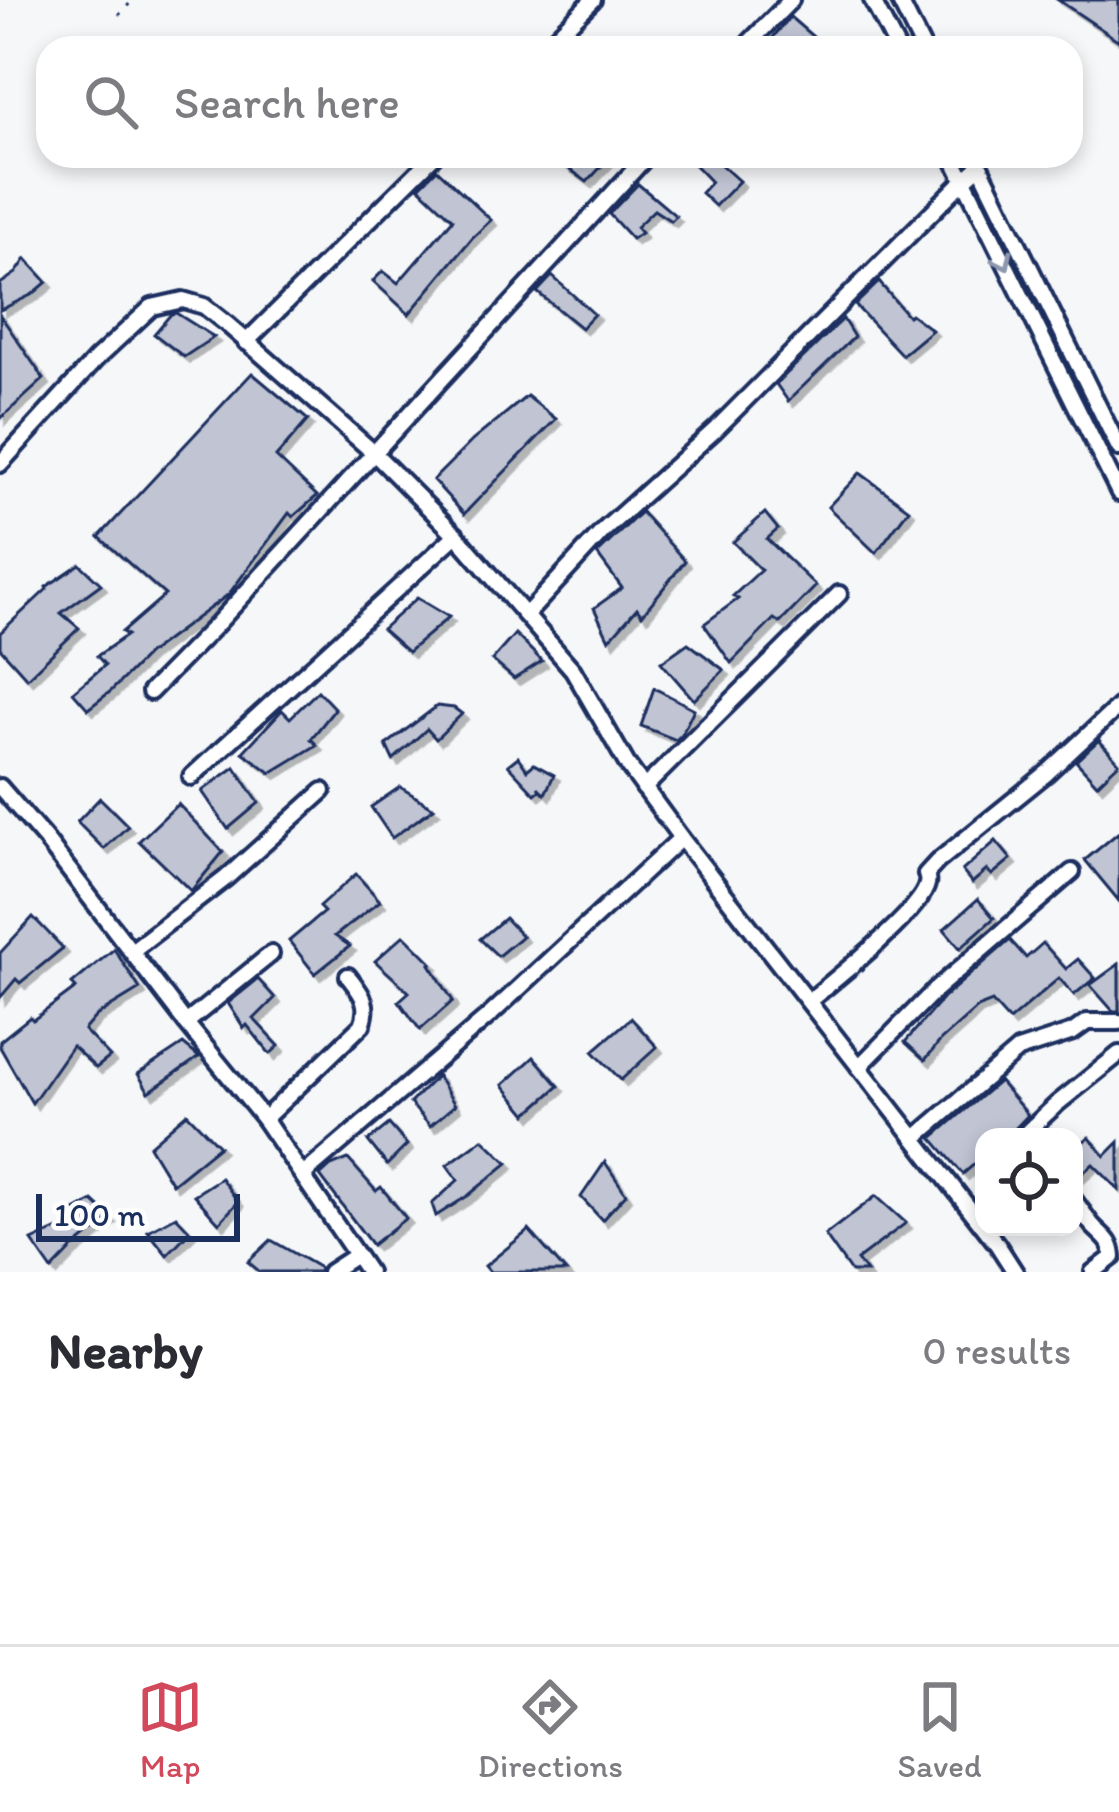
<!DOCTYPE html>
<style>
:root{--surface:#fff;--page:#f2f2f3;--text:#2b2b33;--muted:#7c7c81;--line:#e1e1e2;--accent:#d1495b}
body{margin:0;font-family:Itim,sans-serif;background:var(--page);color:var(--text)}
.controls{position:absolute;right:36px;bottom:36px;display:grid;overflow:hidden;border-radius:24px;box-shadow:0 6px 18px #0003}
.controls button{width:108px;height:108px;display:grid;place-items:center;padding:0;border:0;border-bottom:3px solid var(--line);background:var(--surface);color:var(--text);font:60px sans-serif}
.scale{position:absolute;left:36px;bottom:30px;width:204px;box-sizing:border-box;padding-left:12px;border:6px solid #1b2f5e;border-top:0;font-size:33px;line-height:42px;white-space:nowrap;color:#1b2f5e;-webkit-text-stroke:9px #fff;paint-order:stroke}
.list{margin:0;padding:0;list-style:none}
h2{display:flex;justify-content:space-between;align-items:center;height:156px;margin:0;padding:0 48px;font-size:51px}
h2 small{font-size:39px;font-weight:400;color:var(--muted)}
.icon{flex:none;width:66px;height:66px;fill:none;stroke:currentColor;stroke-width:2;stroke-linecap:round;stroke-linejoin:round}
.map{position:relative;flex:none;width:1119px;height:1272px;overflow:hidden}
.search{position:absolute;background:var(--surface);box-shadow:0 6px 18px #0003;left:36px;right:36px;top:36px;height:132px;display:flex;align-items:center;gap:30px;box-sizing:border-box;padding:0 42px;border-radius:36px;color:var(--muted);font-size:45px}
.sheet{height:372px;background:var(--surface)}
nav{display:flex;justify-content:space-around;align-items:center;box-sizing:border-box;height:168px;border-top:3px solid var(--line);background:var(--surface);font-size:33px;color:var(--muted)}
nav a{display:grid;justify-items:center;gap:6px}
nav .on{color:var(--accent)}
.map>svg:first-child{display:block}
.building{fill:#c0c4d3;stroke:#1b2f5e;stroke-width:3;filter:url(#shadow)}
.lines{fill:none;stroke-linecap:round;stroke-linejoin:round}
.street-casing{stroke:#1b2f5e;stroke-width:22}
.path{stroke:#1b2f5e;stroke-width:3;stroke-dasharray:3 9;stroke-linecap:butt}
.street{stroke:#fff;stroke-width:14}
.oneway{stroke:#8d97ae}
</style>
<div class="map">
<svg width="1119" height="1272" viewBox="0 0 1119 1272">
<defs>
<filter id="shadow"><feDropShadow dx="5.5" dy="5.5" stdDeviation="0" flood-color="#0004"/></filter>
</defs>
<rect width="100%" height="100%" fill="#f6f7f9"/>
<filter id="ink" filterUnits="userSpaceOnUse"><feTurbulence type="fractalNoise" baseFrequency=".00833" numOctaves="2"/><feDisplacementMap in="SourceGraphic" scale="24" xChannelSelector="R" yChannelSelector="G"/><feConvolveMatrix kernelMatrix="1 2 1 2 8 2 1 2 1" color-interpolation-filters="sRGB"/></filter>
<g filter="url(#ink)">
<g class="building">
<path d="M1058,0H1119V41Z"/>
<path d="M790,17L826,48H764Z"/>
<path d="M552,156H611L587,182Z"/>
<path d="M686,156H711L739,181L715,206L701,193L711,182Z"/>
<path d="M437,169L491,220L472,238L409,314L373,281L383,271L398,283L453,219L419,187Z"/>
<path d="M638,184L676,216L671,221L654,210L636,227L641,233L632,239L609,214Z"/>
<path d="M26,259L47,282L33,294L0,310V284L16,273Z"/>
<path d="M552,276L594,314L581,328L537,292Z"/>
<path d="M879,282L908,316L911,314L932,330L902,355L855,305Z"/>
<path d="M176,313L214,337L184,357L154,334L171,314Z"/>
<path d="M0,315L44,379L0,419Z"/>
<path d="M843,319L854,337L788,401L776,384Z"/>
<path d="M252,373L308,420L276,457L317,496L293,517L289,513L229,594L148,654L111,691L88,709L73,692L105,665L97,656L127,635L122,632L165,595L99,537Z"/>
<path d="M527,396L556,419L464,514L433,480L473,440Z"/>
<path d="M860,473L909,509L876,553L828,507Z"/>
<path d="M641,512L685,561L642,615L637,608L609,640L594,608L622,588L597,554Z"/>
<path d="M765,513L778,529L767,539L816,586L780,623L774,619L731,663L704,624L738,599L733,596L761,570L733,542Z"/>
<path d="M80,564L101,584L61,613L79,628L27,678L0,648V633L47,589L46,587Z"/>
<path d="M417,598L449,617L408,652L382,629Z"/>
<path d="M515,634L542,661L514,679L492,660Z"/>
<path d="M688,643L724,670L694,700L661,662Z"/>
<path d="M654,688L694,709L682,734L676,740L641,726Z"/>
<path d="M318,691L335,709L311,739L317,745L271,773L243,752L282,710L290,718Z"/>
<path d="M437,706L454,708L462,714L436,739L427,729L393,760L386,745Z"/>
<path d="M1099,740L1119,763L1097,784L1076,761Z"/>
<path d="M518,757L527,770L534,764L554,775L545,794L538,787L540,790L535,794L508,765Z"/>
<path d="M235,767L259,803L228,829L202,791Z"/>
<path d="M400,787L434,808L392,838L371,807Z"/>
<path d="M100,798L128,826L104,849L77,822Z"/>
<path d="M178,804L223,852L191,891L139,841Z"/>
<path d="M1119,832V901L1085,860Z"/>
<path d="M996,841L1011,859L992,875L987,870L972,883L962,871Z"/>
<path d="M356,874L380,901L335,936L350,946L315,974L289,941L324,912L319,907Z"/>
<path d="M978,899L994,918L960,948L944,929Z"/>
<path d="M33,917L63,948L20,983L16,979L0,998V953Z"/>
<path d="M505,918L522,936L498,956L480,939Z"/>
<path d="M404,935L432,963L430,964L453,1001L420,1030L399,1001L409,992L375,961Z"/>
<path d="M1010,940L1026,958L1043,943L1066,969L1078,959L1095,978L1074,995L1059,978L1009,1021L992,1002L977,1008L941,1040L925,1060L905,1042L944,997Z"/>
<path d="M114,949L140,989L96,1016L84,1030L110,1057L96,1068L72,1046L32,1103L0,1047V1041L30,1017L33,1020L76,988L72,984Z"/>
<path d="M1119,964V1011H1113L1090,985Z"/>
<path d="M258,979L275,998L254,1019L279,1046L270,1054L247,1025L244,1028L228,1003Z"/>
<path d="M631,1018L657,1047L621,1080L593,1051Z"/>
<path d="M183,1044L199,1057L149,1092L138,1074Z"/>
<path d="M534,1057L559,1086L527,1114L503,1085Z"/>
<path d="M437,1076L455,1105L430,1126L410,1103Z"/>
<path d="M999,1081L1028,1115L1007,1137H984V1156L963,1174L932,1138Z"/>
<path d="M187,1113L219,1146L172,1184L149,1146Z"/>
<path d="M389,1124L407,1145L387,1165L368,1141Z"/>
<path d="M1089,1137L1105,1156L1119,1142V1190L1093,1164L1074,1180V1149Z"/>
<path d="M483,1139L508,1163L469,1195L436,1216L432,1204L458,1180L447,1165Z"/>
<path d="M348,1159L376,1191L381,1187L406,1218L372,1245L320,1176L331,1166Z"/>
<path d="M605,1162L626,1194L602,1220L581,1197Z"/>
<path d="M221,1178L238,1202L219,1223L194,1195Z"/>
<path d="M876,1196L906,1223L857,1260L866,1272H851L825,1235Z"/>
<path d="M93,1201L111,1218L72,1249L52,1270L32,1241L73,1222L68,1215Z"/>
<path d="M176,1216L190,1231L167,1255L148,1231Z"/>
<path d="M529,1230L566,1272H490L485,1266Z"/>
<path d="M271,1240L320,1268L319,1272H260L248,1262Z"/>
</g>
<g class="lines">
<defs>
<g id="street">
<path d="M872,0L897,48"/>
<path d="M899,0L923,48"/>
<path d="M544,48L593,0"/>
<path d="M744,48L791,0"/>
<path d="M952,156L1119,493"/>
<path d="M975,156L1119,448"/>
<path d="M246,342L434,156"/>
<path d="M0,464L96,359L152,307L183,300L204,306L228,325L373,452L456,535L573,670L627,764L681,838L997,1244L1015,1272"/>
<path d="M526,615L604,530L715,430L964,180L980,166"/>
<path d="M150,692L216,625L647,156"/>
<path d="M191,777L456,535"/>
<path d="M0,787L46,840L186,1023L264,1119L368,1272"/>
<path d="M644,788L839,594"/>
<path d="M133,950L226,878L323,791"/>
<path d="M809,1001C833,981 922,911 927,884C928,881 927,877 926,874L937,862L1047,773L1119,706"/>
<path d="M186,1023L271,954"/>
<path d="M859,1067L936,989L1072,872"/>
<path d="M264,1119L362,1025C371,1003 361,993 348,976"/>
<path d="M1028,1137V1131L1058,1103L1119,1054"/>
<path d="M915,1138L1018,1050L1073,1032L1087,1022H1119"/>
<path d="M303,1175L490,1015L681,838"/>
<path d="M1074,1200C1080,1208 1086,1217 1092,1225C1103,1237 1112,1240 1113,1257L1093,1272"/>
<path d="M330,1272L356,1255"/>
</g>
</defs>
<use href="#street" class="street-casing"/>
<path class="path" d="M119,15L133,0"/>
<use href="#street" class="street"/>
</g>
<defs><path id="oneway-chevron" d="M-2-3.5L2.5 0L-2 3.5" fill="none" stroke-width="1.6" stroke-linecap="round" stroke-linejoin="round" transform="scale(3)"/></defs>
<use class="oneway" href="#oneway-chevron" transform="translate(1004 261) rotate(64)"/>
</g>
</svg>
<div class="controls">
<button><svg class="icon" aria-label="locate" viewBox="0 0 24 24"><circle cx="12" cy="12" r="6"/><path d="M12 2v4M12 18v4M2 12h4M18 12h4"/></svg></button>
</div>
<div class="scale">100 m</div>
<div class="search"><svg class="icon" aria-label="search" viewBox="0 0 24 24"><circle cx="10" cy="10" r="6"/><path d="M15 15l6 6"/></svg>Search here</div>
</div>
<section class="sheet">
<h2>Nearby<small>0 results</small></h2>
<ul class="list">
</ul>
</section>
<nav>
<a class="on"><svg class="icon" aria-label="map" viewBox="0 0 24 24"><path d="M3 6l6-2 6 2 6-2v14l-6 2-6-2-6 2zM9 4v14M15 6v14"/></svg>Map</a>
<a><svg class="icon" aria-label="directions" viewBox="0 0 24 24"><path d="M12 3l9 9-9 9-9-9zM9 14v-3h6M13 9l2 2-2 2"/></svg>Directions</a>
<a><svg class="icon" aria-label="saved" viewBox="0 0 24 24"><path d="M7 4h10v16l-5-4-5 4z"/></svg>Saved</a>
</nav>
